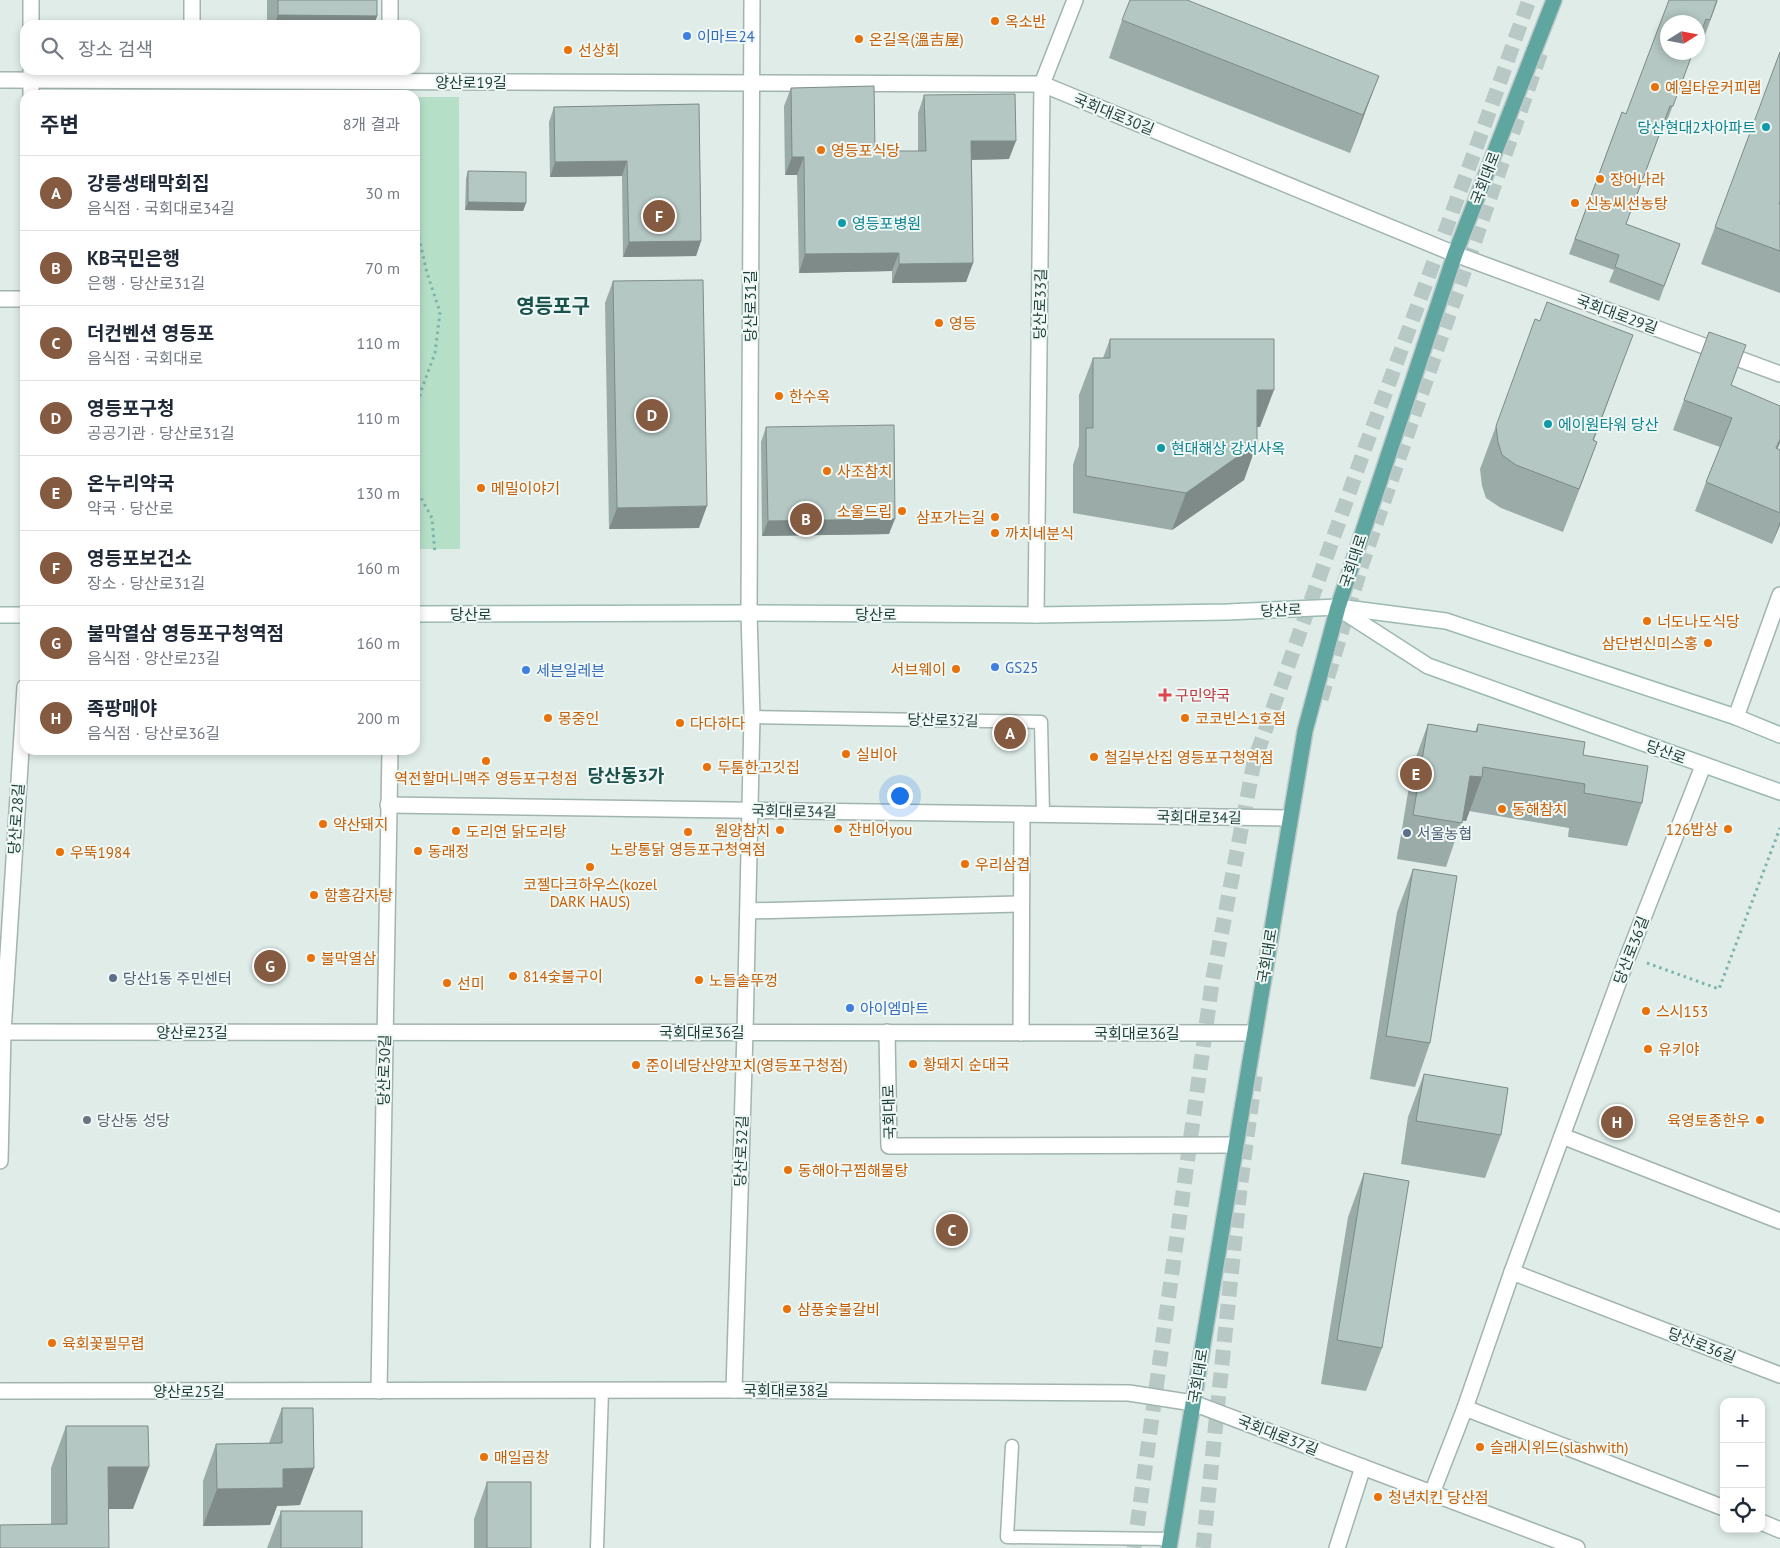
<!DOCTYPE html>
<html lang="ko">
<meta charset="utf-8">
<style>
:root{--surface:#fff;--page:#f2f2f3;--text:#1f2937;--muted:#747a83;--line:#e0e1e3;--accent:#845a40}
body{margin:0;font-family:"PT Sans","Noto Sans KR",sans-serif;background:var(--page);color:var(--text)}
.controls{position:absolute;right:15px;bottom:15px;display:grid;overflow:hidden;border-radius:10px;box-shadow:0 2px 8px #0003}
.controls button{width:45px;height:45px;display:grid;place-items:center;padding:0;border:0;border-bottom:1px solid var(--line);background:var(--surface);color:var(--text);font:25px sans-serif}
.compass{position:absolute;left:1660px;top:15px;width:45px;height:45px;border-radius:50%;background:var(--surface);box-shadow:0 2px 8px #0003;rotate:79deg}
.you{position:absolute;left:899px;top:795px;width:18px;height:18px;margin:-12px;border:4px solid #fff;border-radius:50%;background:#1a73e8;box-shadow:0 0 0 8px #1a73e833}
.badge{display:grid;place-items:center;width:32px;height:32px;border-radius:50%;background:var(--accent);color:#fff;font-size:16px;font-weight:700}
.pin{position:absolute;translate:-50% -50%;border:2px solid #fff;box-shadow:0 1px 5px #0006}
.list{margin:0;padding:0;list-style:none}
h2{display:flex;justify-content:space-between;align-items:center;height:65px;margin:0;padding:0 20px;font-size:21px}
h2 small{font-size:16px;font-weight:400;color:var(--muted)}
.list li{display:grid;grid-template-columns:32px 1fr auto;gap:15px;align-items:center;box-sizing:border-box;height:75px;padding:0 20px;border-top:1px solid var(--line)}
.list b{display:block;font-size:19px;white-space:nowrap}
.list p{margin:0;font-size:16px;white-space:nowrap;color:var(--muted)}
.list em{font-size:16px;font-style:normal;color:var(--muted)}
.icon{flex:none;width:28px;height:28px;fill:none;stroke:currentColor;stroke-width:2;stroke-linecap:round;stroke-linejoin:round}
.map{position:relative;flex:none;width:1780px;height:1548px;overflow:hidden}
.search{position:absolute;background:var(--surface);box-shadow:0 2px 8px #0003;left:20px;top:20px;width:400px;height:55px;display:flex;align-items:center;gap:12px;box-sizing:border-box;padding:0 18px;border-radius:15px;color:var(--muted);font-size:19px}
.panel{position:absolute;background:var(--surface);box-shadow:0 2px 8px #0003;left:20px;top:90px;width:400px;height:665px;border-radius:15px}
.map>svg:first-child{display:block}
.green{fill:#b6dfc8}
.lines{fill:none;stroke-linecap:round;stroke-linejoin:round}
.highway-tunnel{stroke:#b8c9c5;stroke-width:15;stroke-dasharray:15 8;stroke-linecap:butt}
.lane-casing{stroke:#a1b4b0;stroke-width:15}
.street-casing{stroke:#a1b4b0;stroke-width:18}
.secondary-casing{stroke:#9cb9b3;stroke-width:18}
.primary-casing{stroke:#c0c9c8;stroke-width:18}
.path{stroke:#7cb3ab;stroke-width:3;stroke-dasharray:2.5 4;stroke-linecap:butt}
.lane{stroke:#fff;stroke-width:12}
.street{stroke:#fff;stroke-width:15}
.secondary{stroke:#fff;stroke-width:15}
.primary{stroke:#5fa6a0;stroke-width:15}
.wall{fill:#9baba7}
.shaded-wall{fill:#7e8b88}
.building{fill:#b4c7c2;stroke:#7e8b88}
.food-dot{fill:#e8710a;stroke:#f0f8f5;stroke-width:2}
.shop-dot{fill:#3f7fe0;stroke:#f0f8f5;stroke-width:2}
.culture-dot{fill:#0f9aa8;stroke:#f0f8f5;stroke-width:2}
.health-dot{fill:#e0444e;stroke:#f0f8f5;stroke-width:2}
.service-dot{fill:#5c6f8a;stroke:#f0f8f5;stroke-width:2}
.worship-dot{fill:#6b7280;stroke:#f0f8f5;stroke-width:2}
.labels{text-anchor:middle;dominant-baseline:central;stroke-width:4;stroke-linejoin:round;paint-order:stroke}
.food-label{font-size:15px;fill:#c56008;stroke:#f0f8f5;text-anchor:start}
.shop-label{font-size:15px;fill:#366cbe;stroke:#f0f8f5;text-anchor:start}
.street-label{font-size:15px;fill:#1e3e3a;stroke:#f0f8f5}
.culture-label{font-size:15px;fill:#0d838f;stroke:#f0f8f5;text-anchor:start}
.health-label{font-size:15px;fill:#be3a42;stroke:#f0f8f5;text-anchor:start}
.service-label{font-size:15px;fill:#4e5e75;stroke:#f0f8f5;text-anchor:start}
.worship-label{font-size:15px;fill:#5b616d;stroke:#f0f8f5;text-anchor:start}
.quarter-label{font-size:18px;font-weight:bold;fill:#19514d;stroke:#f0f8f5}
.district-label{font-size:20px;font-weight:bold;fill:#19514d;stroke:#f0f8f5}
</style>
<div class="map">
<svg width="1780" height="1548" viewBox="0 0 1780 1548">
<rect width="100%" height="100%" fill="#dfece8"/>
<path class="green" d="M415,97H459L460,549H415Z"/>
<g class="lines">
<g class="highway-tunnel">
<path d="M1321,699L1362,564L1543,46"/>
<path d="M1134,1548L1212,983L1254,762L1365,448L1486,121L1529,0"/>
<path d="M1203,1548L1240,1189L1256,1070"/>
</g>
<defs>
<g id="lane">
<path d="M752,717L1041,722L1043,814"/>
<path d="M1012,1446L1007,1537L1171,1539"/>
<path d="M597,1548L602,1390"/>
</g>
<g id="street">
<path d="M390,0V25"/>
<path d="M31,25V0"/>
<path d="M192,25V0"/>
<path d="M31,71V95"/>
<path d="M0,80L1042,84L1455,254L1780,374"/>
<path d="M0,299H25"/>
<path d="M1036,615L1042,84L1075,0"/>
<path d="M1736,717L1780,595"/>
<path d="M388,805L1290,818"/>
<path d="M748,911L1021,904"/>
<path d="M0,1032L1254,1033"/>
<path d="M887,1032L889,1146L1236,1145"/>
<path d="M1021,1033L1022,814"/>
<path d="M1562,1136L1780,1221"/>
<path d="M0,1161L3,1032L25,687"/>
<path d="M1512,1272L1780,1375"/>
<path d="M734,1390L745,1032L752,717L749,613L752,0"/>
<path d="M0,1391L734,1390L1129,1393L1193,1403L1577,1548"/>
<path d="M379,1391L390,750"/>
<path d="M1465,1408L1724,1508"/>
<path d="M1432,1493L1465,1408L1512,1272L1628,956L1703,766"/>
<path d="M1761,1522L1780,1530"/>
<path d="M1337,1548L1363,1467"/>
</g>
<g id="secondary">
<path d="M1341,610L1428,666L1780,792"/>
<path d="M415,614L749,613L1036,615L1227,612L1338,607L1446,621L1736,717L1780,735"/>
<path d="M0,615H25"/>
</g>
<path id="primary" d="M1169,1548L1305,731L1338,607L1455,254L1554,0"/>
</defs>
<use href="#lane" class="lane-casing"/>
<use href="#street" class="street-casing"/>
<use href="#secondary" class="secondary-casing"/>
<use href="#primary" class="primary-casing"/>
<g class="path">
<path d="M415,233L418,234L427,273L440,312L435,353L421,391L415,417"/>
<path d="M415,487L432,518L435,554"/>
<path d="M1647,963L1719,989L1780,828"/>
</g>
<use href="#lane" class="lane"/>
<use href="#street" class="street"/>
<use href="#secondary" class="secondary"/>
<use href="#primary" class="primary"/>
</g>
<g class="wall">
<path d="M267,0H377V16L374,25H267Z"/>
<path d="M1718,0L1705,35L1700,34L1667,121L1665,120L1626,224L1680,244L1659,301L1609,282L1614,270L1569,254L1622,112L1626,114Z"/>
<path d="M1122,20L1365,113L1350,153L1109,58Z"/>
<path d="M791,88L875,151H918V113L924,95L1009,159L972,160L973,263L966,282L892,283V271L799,273L797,175H785L784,106Z"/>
<path d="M699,104L701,241L696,256L623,257L622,176L550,177L549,122L554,107Z"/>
<path d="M468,171L526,203L523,211L465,210L466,178Z"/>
<path d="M1779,204H1780V293L1701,264L1715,227Z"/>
<path d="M613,281L699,528L609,529L605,303Z"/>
<path d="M1709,332L1731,385L1777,449L1780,450V525L1772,544L1695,511L1706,482L1720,447L1673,430Z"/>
<path d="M1110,339L1260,427H1257V443L1244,480L1172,530L1073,513V465L1079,446V395L1093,358H1103Z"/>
<path d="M1617,378L1594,440L1597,442L1563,532L1501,508L1486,498L1482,486L1480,469L1496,426Z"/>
<path d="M766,427L889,534L762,536L761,442Z"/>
<path d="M1428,724L1475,732L1478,724L1583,755L1642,803L1627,846L1568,837L1569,828L1469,811L1466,821L1462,820L1446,867L1397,859L1412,768Z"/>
<path d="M1413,869L1430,1043L1415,1087L1370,1079L1397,912Z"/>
<path d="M1424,1074L1501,1135L1485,1178L1401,1164L1408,1117Z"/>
<path d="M1364,1173L1382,1348L1366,1391L1321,1384L1348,1217Z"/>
<path d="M282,1408L300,1505L277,1506L270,1525L203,1526V1481L216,1444L269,1443Z"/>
<path d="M66,1426L133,1509H109V1548L51,1524V1468Z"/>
<path d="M487,1482L531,1548H474V1519Z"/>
<path d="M281,1511L362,1548H267Z"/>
</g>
<g class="shaded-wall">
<path d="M278,15L377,16L374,25H274Z"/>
<path d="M1379,76L1365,113L1350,153L1363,115Z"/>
<path d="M971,141H1016L1009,159L964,160Z"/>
<path d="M792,157H804L797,175H785Z"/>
<path d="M627,161L622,176L550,177L555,162Z"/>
<path d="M468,202L526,203L523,211L465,210Z"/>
<path d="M701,241L696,256L623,257L629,242Z"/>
<path d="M899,253L892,271L799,273L805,254Z"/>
<path d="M973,263L966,282L892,283L899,264Z"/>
<path d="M1257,390H1274L1260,427H1243Z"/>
<path d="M1780,439V443L1765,478Z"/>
<path d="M1597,442L1581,485L1563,532L1579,489Z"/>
<path d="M1257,443L1244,480L1172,530L1186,493Z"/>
<path d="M707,506L699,528L609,529L617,508Z"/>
<path d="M895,519L889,534L762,536L768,521Z"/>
<path d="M1780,522V525L1772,544Z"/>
<path d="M1470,776L1482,777L1466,821L1454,819Z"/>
<path d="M108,1467H149L133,1509H93Z"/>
<path d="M314,1468L300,1505L277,1506L270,1525L203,1526L217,1489L283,1469Z"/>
</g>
<g class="building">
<path d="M278,0H377V16L278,15Z"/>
<path d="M1130,0H1187L1379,76L1363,115L1122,20Z"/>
<path d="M1669,0H1717L1710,20L1706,19L1698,40V22H1668V52H1693L1673,106H1670L1626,224L1680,244L1664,286L1615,267L1619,255L1575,239L1622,112L1626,114Z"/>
<path d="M1780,52V201L1779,204H1780V251L1715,227Z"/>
<path d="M874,86L875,151H926L924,95L1015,94L1016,141H971L973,263L899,264V253L805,254L804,157H792L791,88Z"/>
<path d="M699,104L701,241L629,242L627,161L555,162L554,107Z"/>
<path d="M468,171L526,172V203L468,202Z"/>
<path d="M703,280L707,506L617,508L613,281Z"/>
<path d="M1547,302L1633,335L1593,440L1597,442L1579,489L1516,465L1502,455L1498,442L1496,426L1535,319L1540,321Z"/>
<path d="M1709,332L1746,345L1731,385L1780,406V439L1776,448L1780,450V513L1706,482L1732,418L1684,400Z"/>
<path d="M1110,339H1274V390H1257V443L1186,493L1086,476V428H1093V358H1110Z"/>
<path d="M894,425L895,519L768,521L766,427Z"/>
<path d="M1428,724L1477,732L1478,724L1585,742L1583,755L1648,766L1642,803L1584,793L1585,784L1483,767L1482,777L1470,776L1462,823L1413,815Z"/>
<path d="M1413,869L1457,876L1430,1043L1386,1036Z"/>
<path d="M1424,1074L1508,1088L1501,1135L1416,1121Z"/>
<path d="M1364,1173L1409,1181L1382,1348L1337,1340Z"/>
<path d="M282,1408H313L314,1468L283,1469V1488L217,1489L216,1444L282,1443Z"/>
<path d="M66,1426H148L149,1467H108L109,1548H0V1525L67,1524Z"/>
<rect x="487" y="1482" width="44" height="66"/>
<rect x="281" y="1511" width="81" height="37"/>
</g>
<g class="food-dot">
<circle cx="995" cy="21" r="5"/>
<circle cx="859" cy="39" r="5"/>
<circle cx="568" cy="50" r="5"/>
<circle cx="1655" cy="87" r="5"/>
<circle cx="821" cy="150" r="5"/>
<circle cx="1600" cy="179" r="5"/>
<circle cx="1575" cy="203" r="5"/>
<circle cx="939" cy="323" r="5"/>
<circle cx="779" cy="396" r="5"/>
<circle cx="827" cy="471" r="5"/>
<circle cx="481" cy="488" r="5"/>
<circle cx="902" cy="511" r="5"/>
<circle cx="995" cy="517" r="5"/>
<circle cx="995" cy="533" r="5"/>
<circle cx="1647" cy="621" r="5"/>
<circle cx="1708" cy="643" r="5"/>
<circle cx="956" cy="669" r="5"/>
<circle cx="548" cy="718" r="5"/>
<circle cx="1185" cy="718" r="5"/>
<circle cx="680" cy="723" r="5"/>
<circle cx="846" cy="754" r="5"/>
<circle cx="1094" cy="757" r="5"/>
<circle cx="486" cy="761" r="5"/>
<circle cx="707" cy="767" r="5"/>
<circle cx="1502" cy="809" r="5"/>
<circle cx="323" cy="824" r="5"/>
<circle cx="838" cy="829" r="5"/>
<circle cx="1728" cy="829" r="5"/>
<circle cx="780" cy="830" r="5"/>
<circle cx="456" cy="831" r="5"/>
<circle cx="688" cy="832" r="5"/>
<circle cx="418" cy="851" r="5"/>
<circle cx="60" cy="852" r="5"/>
<circle cx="965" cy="864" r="5"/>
<circle cx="590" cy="867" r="5"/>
<circle cx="314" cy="895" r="5"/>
<circle cx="311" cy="958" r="5"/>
<circle cx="513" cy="976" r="5"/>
<circle cx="699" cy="980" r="5"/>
<circle cx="447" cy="983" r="5"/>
<circle cx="1646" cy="1011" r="5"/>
<circle cx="1648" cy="1049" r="5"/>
<circle cx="913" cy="1064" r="5"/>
<circle cx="636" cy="1065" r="5"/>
<circle cx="1760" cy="1120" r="5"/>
<circle cx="788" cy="1170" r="5"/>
<circle cx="787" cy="1309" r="5"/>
<circle cx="52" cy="1343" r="5"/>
<circle cx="1480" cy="1447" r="5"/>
<circle cx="484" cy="1457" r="5"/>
<circle cx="1378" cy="1497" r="5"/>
</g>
<g class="shop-dot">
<circle cx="687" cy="36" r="5"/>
<circle cx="995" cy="667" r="5"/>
<circle cx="526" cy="670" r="5"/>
<circle cx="850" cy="1008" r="5"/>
</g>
<g class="culture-dot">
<circle cx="1766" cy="127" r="5"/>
<circle cx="842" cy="223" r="5"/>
<circle cx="1548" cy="424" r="5"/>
<circle cx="1161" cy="448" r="5"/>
</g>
<path class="health-dot" d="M1162.5 687.5h5v5h5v5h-5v5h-5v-5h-5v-5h5z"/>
<g class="service-dot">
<circle cx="1407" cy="833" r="5"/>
<circle cx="113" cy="978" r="5"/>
</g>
<circle class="worship-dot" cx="87" cy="1120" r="5"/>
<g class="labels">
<g class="food-label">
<text x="1005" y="21">옥소반</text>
<text x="869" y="39">온길옥(溫吉屋)</text>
<text x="578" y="50">선상회</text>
<text x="1665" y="87">예일타운커피랩</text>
<text x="831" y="150">영등포식당</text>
<text x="1610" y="179">장어나라</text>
<text x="1585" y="203">신농씨선농탕</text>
<text x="949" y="323">영등</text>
<text x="789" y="396">한수옥</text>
<text x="837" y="471">사조참치</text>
<text x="491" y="488">메밀이야기</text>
<text x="892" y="511" text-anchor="end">소울드립</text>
<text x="985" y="517" text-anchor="end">삼포가는길</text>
<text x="1005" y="533">까치네분식</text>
<text x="1657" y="621">너도나도식당</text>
<text x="1698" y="643" text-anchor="end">삼단변신미스홍</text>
<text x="946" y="669" text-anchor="end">서브웨이</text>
<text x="558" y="718">몽중인</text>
<text x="1195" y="718">코코빈스1호점</text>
<text x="690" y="723">다다하다</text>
<text x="856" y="754">실비아</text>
<text x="1104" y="757">철길부산집 영등포구청역점</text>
<text x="717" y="767">두툼한고깃집</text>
<text x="486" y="778" text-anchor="middle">역전할머니맥주 영등포구청점</text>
<text x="1512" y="809">동해참치</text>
<text x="333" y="824">약산돼지</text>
<text x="848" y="829">잔비어you</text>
<text x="1718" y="829" text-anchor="end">126밥상</text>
<text x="770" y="830" text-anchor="end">원양참치</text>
<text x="466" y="831">도리연 닭도리탕</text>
<text x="688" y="849" text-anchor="middle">노랑통닭 영등포구청역점</text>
<text x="428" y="851">동래정</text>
<text x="70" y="852">우뚝1984</text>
<text x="975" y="864">우리삼겹</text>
<text x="590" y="884" text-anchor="middle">코젤다크하우스(kozel<tspan x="590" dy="17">DARK HAUS)</tspan></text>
<text x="324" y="895">함흥감자탕</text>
<text x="321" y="958">불막열삼</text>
<text x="523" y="976">814숯불구이</text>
<text x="709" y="980">노들솥뚜껑</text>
<text x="457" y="983">선미</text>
<text x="1656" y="1011">스시153</text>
<text x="1658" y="1049">유키야</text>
<text x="923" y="1064">황돼지 순대국</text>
<text x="646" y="1065">준이네당산양꼬치(영등포구청점)</text>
<text x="1750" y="1120" text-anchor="end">육영토종한우</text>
<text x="798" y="1170">동해아구찜해물탕</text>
<text x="797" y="1309">삼풍숯불갈비</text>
<text x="62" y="1343">육회꽃필무렵</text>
<text x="1490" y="1447">슬래시위드(slashwith)</text>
<text x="494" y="1457">매일곱창</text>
<text x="1388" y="1497">청년치킨 당산점</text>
</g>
<g class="shop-label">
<text x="697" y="36">이마트24</text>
<text x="1005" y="667">GS25</text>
<text x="536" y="670">세븐일레븐</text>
<text x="860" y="1008">아이엠마트</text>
</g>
<g class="street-label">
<text x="471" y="82">양산로19길</text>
<text transform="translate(1114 114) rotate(22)">국회대로30길</text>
<text transform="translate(1485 178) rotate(-69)">국회대로</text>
<text transform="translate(1040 304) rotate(-89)">당산로33길</text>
<text transform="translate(750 306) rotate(-90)">당산로31길</text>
<text transform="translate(1617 314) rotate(20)">국회대로29길</text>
<text transform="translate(1353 561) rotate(-72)">국회대로</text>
<text transform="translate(1281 610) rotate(-2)">당산로</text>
<text x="471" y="614">당산로</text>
<text x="876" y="614">당산로</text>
<text transform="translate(943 720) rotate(1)">당산로32길</text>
<text transform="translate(1666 752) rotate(20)">당산로</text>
<text transform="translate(794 811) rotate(1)">국회대로34길</text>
<text transform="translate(1199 817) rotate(1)">국회대로34길</text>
<text transform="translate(16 819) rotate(-86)">당산로28길</text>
<text transform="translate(1631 950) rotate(-69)">당산로36길</text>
<text transform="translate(1267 956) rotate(-81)">국회대로</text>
<text x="192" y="1032">양산로23길</text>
<text x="702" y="1032">국회대로36길</text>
<text x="1137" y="1033">국회대로36길</text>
<text transform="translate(384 1070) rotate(-89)">당산로30길</text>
<text transform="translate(889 1112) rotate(-92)">국회대로</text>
<text transform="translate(741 1151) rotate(-88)">당산로32길</text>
<text transform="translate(1702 1345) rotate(21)">당산로36길</text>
<text transform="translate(1198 1376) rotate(-81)">국회대로</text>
<text x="786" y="1390">국회대로38길</text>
<text x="189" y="1391">양산로25길</text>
<text transform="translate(1278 1435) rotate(21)">국회대로37길</text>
</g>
<g class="culture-label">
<text x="1756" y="127" text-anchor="end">당산현대2차아파트</text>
<text x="852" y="223">영등포병원</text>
<text x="1558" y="424">에이원타워 당산</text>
<text x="1171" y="448">현대해상 강서사옥</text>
</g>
<g class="health-label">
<text x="1175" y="695">구민약국</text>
</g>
<g class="service-label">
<text x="1417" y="833">서울농협</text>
<text x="123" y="978">당산1동 주민센터</text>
</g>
<g class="worship-label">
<text x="97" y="1120">당산동 성당</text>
</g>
<g class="quarter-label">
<text x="626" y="775">당산동3가</text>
</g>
<g class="district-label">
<text x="553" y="306">영등포구</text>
</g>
</g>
</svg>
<div class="controls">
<button>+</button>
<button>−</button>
<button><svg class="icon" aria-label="locate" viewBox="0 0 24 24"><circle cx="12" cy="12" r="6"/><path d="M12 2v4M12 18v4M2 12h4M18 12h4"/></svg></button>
</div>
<svg class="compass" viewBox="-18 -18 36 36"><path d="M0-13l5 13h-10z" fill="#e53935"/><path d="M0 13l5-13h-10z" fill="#747a83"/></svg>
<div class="you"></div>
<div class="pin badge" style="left:1010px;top:733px">A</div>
<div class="pin badge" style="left:806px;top:519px">B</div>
<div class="pin badge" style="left:952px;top:1230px">C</div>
<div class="pin badge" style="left:652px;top:415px">D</div>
<div class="pin badge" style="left:1416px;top:774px">E</div>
<div class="pin badge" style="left:659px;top:216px">F</div>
<div class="pin badge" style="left:270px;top:966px">G</div>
<div class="pin badge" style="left:1617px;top:1122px">H</div>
<div class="search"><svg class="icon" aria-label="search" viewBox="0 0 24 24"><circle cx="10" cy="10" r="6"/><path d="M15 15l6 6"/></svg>장소 검색</div>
<section class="panel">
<h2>주변<small>8개 결과</small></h2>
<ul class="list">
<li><span class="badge">A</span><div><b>강릉생태막회집</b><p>음식점 · 국회대로34길</p></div><em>30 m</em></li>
<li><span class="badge">B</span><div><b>KB국민은행</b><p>은행 · 당산로31길</p></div><em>70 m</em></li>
<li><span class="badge">C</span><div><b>더컨벤션 영등포</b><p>음식점 · 국회대로</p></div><em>110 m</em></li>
<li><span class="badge">D</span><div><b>영등포구청</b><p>공공기관 · 당산로31길</p></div><em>110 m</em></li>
<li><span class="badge">E</span><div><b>온누리약국</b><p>약국 · 당산로</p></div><em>130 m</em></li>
<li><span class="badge">F</span><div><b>영등포보건소</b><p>장소 · 당산로31길</p></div><em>160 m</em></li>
<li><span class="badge">G</span><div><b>불막열삼 영등포구청역점</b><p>음식점 · 양산로23길</p></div><em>160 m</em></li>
<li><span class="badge">H</span><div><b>족팡매야</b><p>음식점 · 당산로36길</p></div><em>200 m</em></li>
</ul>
</section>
</div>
